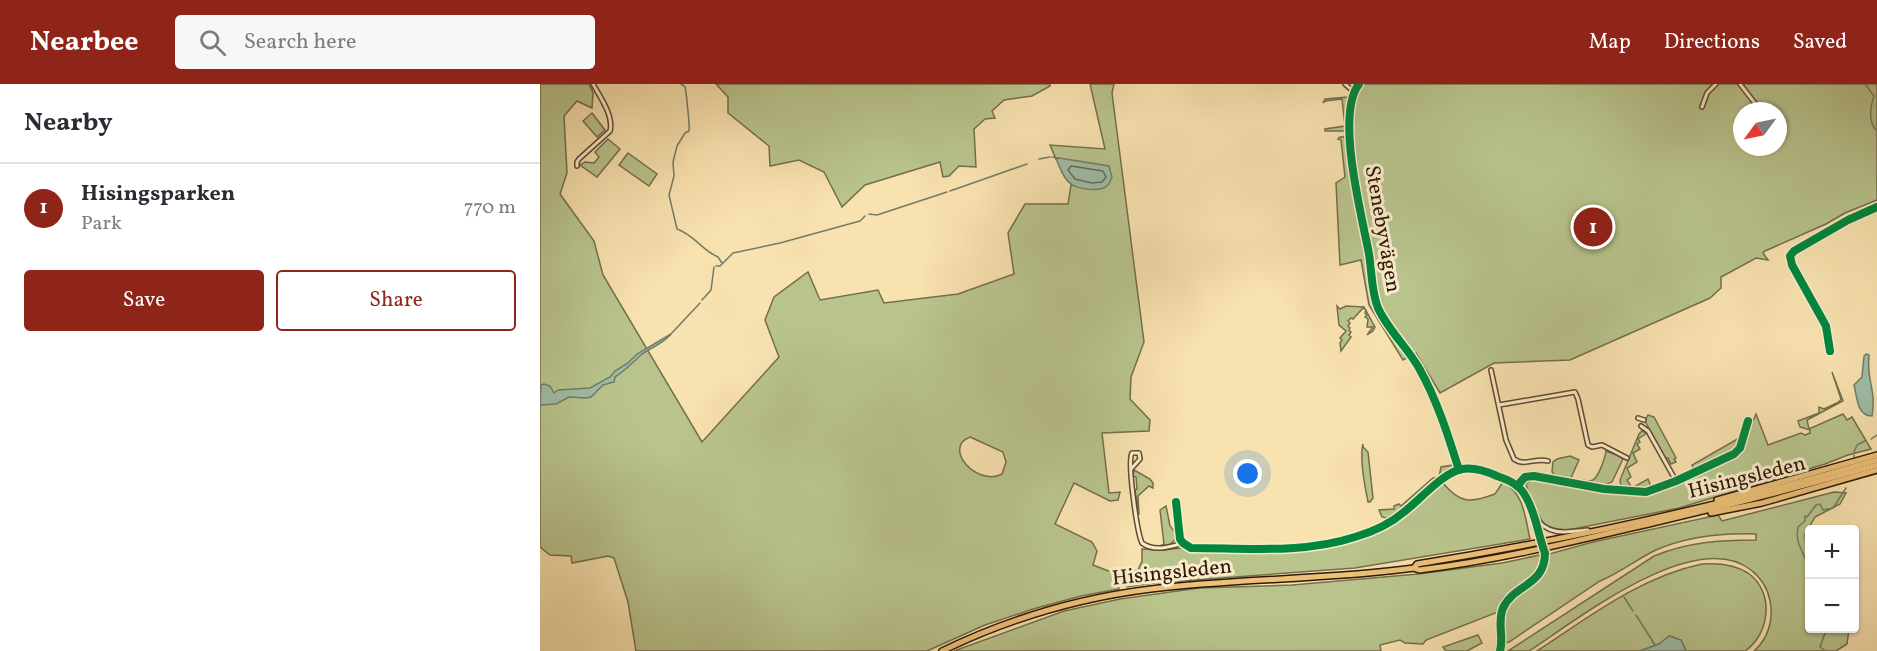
<!DOCTYPE html>
<meta charset="utf-8">
<style>
:root{--surface:#fff;--page:#f7f7f7;--text:#2b2b33;--muted:#7c7c81;--line:#e1e1e2;--accent:#8f2418}
body{margin:0;font-family:Vollkorn,serif;background:var(--page);color:var(--text)}
.controls{position:absolute;right:18px;bottom:18px;display:grid;overflow:hidden;border-radius:6px;box-shadow:0 2px 4px #0004}
.controls button{width:54px;height:54px;display:grid;place-items:center;padding:0;border:0;border-bottom:2px solid var(--line);background:var(--surface);color:var(--text);font:30px sans-serif}
.compass{position:absolute;left:1193px;top:18px;width:54px;height:54px;border-radius:50%;background:var(--surface);box-shadow:0 2px 4px #0004;rotate:237deg}
.you{position:absolute;left:708px;top:390px;width:21px;height:21px;margin:-15px;border:4px solid #fff;border-radius:50%;background:#1a73e8;box-shadow:0 0 0 9px #1a73e833}
.badge{display:grid;place-items:center;width:39px;height:39px;border-radius:50%;background:var(--accent);color:#fff;font-size:20px;font-weight:700}
.pin{position:absolute;translate:-50% -50%;border:3px solid #fff;box-shadow:0 2px 6px #0006}
.list{margin:0;padding:0;list-style:none}
h2{display:flex;justify-content:space-between;align-items:center;height:78px;margin:0;padding:0 24px;font-size:26px}
h2 small{font-size:20px;font-weight:400;color:var(--muted)}
.list li{display:grid;grid-template-columns:39px 1fr auto;gap:18px;align-items:center;box-sizing:border-box;height:90px;padding:0 24px;border-top:2px solid var(--line)}
.list b{display:block;font-size:22px;white-space:nowrap}
.list p{margin:0;font-size:20px;white-space:nowrap;color:var(--muted)}
.list em{font-size:20px;font-style:normal;color:var(--muted)}
.actions{display:flex;gap:12px;padding:18px 24px}
.actions a{flex:1;padding:14px 0;border:2px solid var(--accent);border-radius:6px;text-align:center;font-size:21px;color:var(--accent)}
.actions .main{background:var(--accent);color:#fff}
.icon{flex:none;width:33px;height:33px;fill:none;stroke:currentColor;stroke-width:2;stroke-linecap:round;stroke-linejoin:round}
.map{position:relative;flex:none;width:1337px;height:567px;overflow:hidden}
header{display:flex;align-items:center;gap:36px;box-sizing:border-box;height:84px;padding:0 30px;background:var(--accent);color:#fff}
header strong{font-size:28px}
nav{display:flex;gap:33px;margin-inline-start:auto;font-size:21px}
.search{width:420px;height:54px;background:var(--page);display:flex;align-items:center;gap:15px;box-sizing:border-box;padding:0 21px;border-radius:6px;color:var(--muted);font-size:22px}
main{display:flex}
aside{flex:1;background:var(--surface)}
.map>svg:first-child{display:block}
.green{fill:#b9c48d;stroke:#746e4a;stroke-width:1.5;fill-rule:evenodd}
.water{fill:#9ebea7;stroke:#727c67;stroke-width:1.5}
.lines{fill:none;stroke-linecap:round;stroke-linejoin:round}
.shore{stroke:#676b58;stroke-width:1.5}
.stream{stroke:#727c67;stroke-width:1.5}
.street-tunnel{stroke:#d0ba8e;stroke-width:3;stroke-dasharray:3 1.5;stroke-linecap:butt}
.street-casing{stroke:#624a32;stroke-width:6}
.highway-casing{stroke:#301808;stroke-width:8}
.street{stroke:#faeccb;stroke-width:3}
.highway{stroke:#ecc178;stroke-width:5}
.cycleway-casing{stroke:#faeccb;stroke-width:11}
.cycleway{stroke:#00873e;stroke-width:8}
.labels{text-anchor:middle;dominant-baseline:central;stroke-width:6;stroke-linejoin:round;paint-order:stroke}
.street-label{font-size:21px;fill:#301808;stroke:#faeccb}
</style>
<header>
<strong>Nearbee</strong>
<div class="search"><svg class="icon" aria-label="search" viewBox="0 0 24 24"><circle cx="10" cy="10" r="6"/><path d="M15 15l6 6"/></svg>Search here</div>
<nav><a>Map</a><a>Directions</a><a>Saved</a></nav>
</header>
<main>
<aside>
<h2>Nearby<small></small></h2>
<ul class="list">
<li><span class="badge">1</span><div><b>Hisingsparken</b><p>Park</p></div><em>770 m</em></li>
</ul>
<div class="actions"><a class="main">Save</a><a>Share</a></div>
</aside>
<div class="map">
<svg width="1337" height="567" viewBox="0 0 1337 567">
<rect width="100%" height="100%" fill="#f8e2af"/>
<filter id="stains"><feTurbulence type="fractalNoise" baseFrequency=".00333" numOctaves="4"/><feColorMatrix values="0 0 0 0 .2 0 0 0 0 .09 0 0 0 0 .02 0 0 0 .5 -.17"/></filter>
<radialGradient id="worn" r=".72"><stop offset=".6" stop-color="#630" stop-opacity="0"/><stop offset="1" stop-color="#630" stop-opacity=".3"/></radialGradient>
<g class="green">
<path d="M0,0H49L53,9L52,24L37,17L24,32L27,89L20,110L54,157L63,191L162,358L239,273L225,236L234,213L268,188L280,216L338,206L344,219L418,210L474,190L468,149L485,120H528L531,101L551,105L519,74L516,75L510,61L565,65L550,0H574L572,9L604,258L591,293L590,315L610,336L609,347L562,349L569,409L580,408L578,416L570,417L534,399L515,440L552,458L557,467L553,481L579,491V505L541,512L493,525L445,541L387,567H96L88,518L74,474L68,472L32,479L31,472L10,471L0,463ZM430,353L463,368L466,378L462,390C437,403 402,364 430,353Z"/>
<path d="M176,0H510V2L492,12L464,16L452,27L455,34L445,35L434,45L436,83L419,82L409,92L403,93L400,78L325,101L302,123L284,88L259,76L230,82L229,62L188,29V13Z"/>
<path d="M814,0H1337V116L1305,129L1286,140L1225,167L1223,169L1228,176L1216,174L1181,193V204L1170,214L1030,276L954,279L900,309L876,269L874,270L889,298L872,271L863,276L829,221L821,176L800,181L796,99L805,93L801,56L798,55L800,53H804L806,47H785V45L805,42L802,15L785,17L783,19L785,15L808,13ZM1202,27H1238V63H1202Z"/>
<path d="M52,29L65,46L57,53L43,37Z"/>
<path d="M68,55L80,65L57,93L40,81L45,78L54,79L59,73L55,68Z"/>
<path d="M88,69L117,90L109,102L79,81Z"/>
<path d="M797,222L800,225L806,222L824,223L835,243L833,247L827,251L833,243H827L828,235L825,233L827,231L825,229L826,226L823,224L813,235L811,234L808,237L810,239L808,242L810,244L809,246L811,248L809,251L811,253L801,267L800,259L802,256L800,254L806,247L799,241Z"/>
<path d="M1292,288L1303,317L1267,336L1269,345L1303,330L1307,336L1312,333L1331,365L1308,371L1285,380L1139,424L1028,446L1017,445L1004,441L990,414L986,400L993,395C1027,398 1059,410 1094,410C1117,410 1175,384 1197,372L1203,363L1216,330L1228,361L1261,349L1265,351L1270,349V346L1260,343L1258,337L1279,329V323L1284,325L1299,318L1301,315Z"/>
<path d="M1108,331L1114,333L1136,374L1134,375L1136,378L1131,380L1128,374H1125L1105,337Z"/>
<path d="M1102,347L1107,349L1098,355L1100,358L1097,360L1100,365L1093,369L1097,378L1087,384L1091,393L1087,396L1092,404L1108,395L1112,405L1088,406L1081,402L1080,396L1099,350Z"/>
<path d="M1201,353C1194,372 1172,382 1154,387L1152,381Z"/>
<path d="M823,360V363L828,368L833,414L830,418H828C825,403 819,375 823,360Z"/>
<path d="M1066,367L1080,372L1083,375L1072,398L1062,402L1041,398L1042,396C1046,397 1049,398 1053,396C1059,392 1065,374 1066,367Z"/>
<path d="M1030,372L1039,376L1030,396L1017,394L1012,388L1013,378L1017,375Z"/>
<path d="M913,381L910,387L856,432L849,435L842,433L839,426L854,425V422L859,420L861,422L893,394L899,393L901,383Z"/>
<path d="M594,386L610,395L613,399V404L609,402L598,412L599,431L595,406L597,405L596,393L593,392Z"/>
<path d="M963,398C984,409 985,433 990,455L815,484L614,499L587,503V488L598,486L602,477V465L621,466L642,464L649,466C717,467 791,474 852,439C871,428 886,412 903,399C920,420 931,419 955,410Z"/>
<path d="M1294,408L1306,409L1300,420L1275,433L1265,451L1266,460L1269,465L1270,544L1309,545L1307,560L1296,567H1214C1228,555 1234,535 1230,517C1228,505 1221,494 1211,486C1155,442 1037,536 989,567H968L1114,472C1148,458 1180,456 1216,456V450C1184,449 1146,453 1116,466C1097,475 1080,489 1060,497L969,558L965,559C962,552 963,546 963,540C962,515 988,509 1001,493C1007,486 1008,479 1009,470L1053,458L1178,431L1182,437Z"/>
<path d="M626,422L630,442L636,449V455L629,461L620,462L624,460L620,426Z"/>
<path d="M1000,471C1004,496 976,499 963,514C960,518 960,523 958,528L886,556L883,560L865,559L860,556L840,561L841,567H414L524,527L580,515L659,504L752,501L878,490L962,479Z"/>
<path d="M1162,480C1178,479 1194,480 1208,489C1235,508 1230,550 1205,567H1146L1141,556L1130,552L1119,560L1100,567H997C1049,533 1100,493 1162,480Z"/>
<path d="M938,551L942,559L927,567H906L903,563Z"/>
</g>
<g class="water">
<path d="M519,74L569,82L572,93C572,94 569,100 568,101C561,109 538,105 531,100C523,95 520,83 516,75Z"/>
<path d="M131,250C123,260 112,263 102,270C93,278 86,286 75,293L74,298L63,301L51,313L46,314L29,313L16,320L0,321L1,301L4,300L10,302L14,309L18,306L50,304L70,293L75,287L88,279L97,270Z"/>
<path d="M1326,270L1329,271C1326,297 1337,307 1332,332C1317,332 1317,313 1314,301L1322,293L1324,272Z"/>
<path d="M1129,552L1141,556L1146,567H1100L1119,560Z"/>
</g>
<g class="lines">
<path class="shore" d="M531,82L563,87L566,93L562,98L552,99L535,95L528,86Z"/>
<g class="stream">
<path d="M141,0C143,1 144,2 145,3C146,6 150,43 149,47L145,49L137,62L133,78L134,92L129,111L137,145C153,150 163,167 178,173L182,179"/>
<path d="M1325,0L1334,12C1330,24 1328,38 1337,47"/>
<path d="M512,73L518,74"/>
<path d="M499,75L510,73"/>
<path d="M410,107L487,80"/>
<path d="M329,130L337,131L407,108"/>
<path d="M176,182H180L193,169L240,159L320,137L325,132"/>
<path d="M162,216L171,206L174,183"/>
<path d="M130,251L160,219"/>
<path d="M1331,355L1337,351"/>
<path d="M1314,368L1317,361L1325,357"/>
<path d="M1314,373V371"/>
<path d="M1270,488L1267,486C1268,469 1254,464 1258,443L1265,437V432L1267,433L1276,421L1280,420L1283,426L1293,424L1306,404"/>
<path d="M1084,513L1093,527"/>
<path d="M1096,531L1115,561"/>
<path d="M1283,544L1285,549L1280,563L1286,567"/>
</g>
<path class="street-tunnel" d="M1207,346L1208,337"/>
<defs>
<g id="street">
<path d="M805,0L814,8"/>
<path d="M819,0C795,31 822,132 829,170C832,188 831,207 838,224C848,246 867,263 879,284C897,316 908,351 919,386"/>
<path d="M1200,0L1221,27"/>
<path d="M1162,23L1167,9L1176,0"/>
<path d="M1238,40L1240,41"/>
<path d="M37,82V78L39,75L70,47C74,32 60,13 53,0"/>
<path d="M1290,267L1286,242L1252,181L1250,172L1254,167L1308,136L1337,123"/>
<path d="M951,286L966,356L974,375C985,383 996,373 1008,377"/>
<path d="M959,321L1035,308L1038,315L1048,361L1052,363L1062,361L1087,374"/>
<path d="M1098,334L1104,336"/>
<path d="M1101,342L1108,347L1136,397"/>
<path d="M591,385L600,375L599,369H592C587,378 597,448 602,459C614,468 630,463 643,459"/>
<path d="M977,402L985,393L994,392C1025,398 1078,414 1109,407C1126,403 1144,393 1161,386C1189,374 1195,376 1207,346"/>
<path d="M636,418L640,455L643,459L651,464C705,464 763,470 815,453C832,448 850,440 864,428C880,416 902,389 922,385C934,383 946,387 957,392C969,396 980,401 986,413C996,430 998,451 1005,469C1005,502 974,500 963,524C957,538 964,554 960,567"/>
<path d="M995,433C1009,453 1027,448 1048,446"/>
</g>
<g id="highway">
<path d="M1177,416L1337,371"/>
<path d="M1171,429L1222,419L1337,386"/>
<path d="M874,484L879,486C961,476 1040,456 1121,437C1193,420 1265,402 1337,381"/>
<path d="M402,567C468,535 538,514 611,505C698,494 787,496 874,484L877,480C1032,455 1186,421 1337,376"/>
</g>
</defs>
<use href="#street" class="street-casing"/>
<use href="#highway" class="highway-casing"/>
<use href="#street" class="street"/>
<use href="#highway" class="highway"/>
<defs>
<g id="cycleway">
<path d="M819,0C795,31 822,132 829,170C832,188 831,207 838,224C848,246 867,263 879,284C897,316 908,351 919,386"/>
<path d="M1290,267L1286,242L1252,181L1250,172L1254,167L1308,136L1337,123"/>
<path d="M977,402L985,393L994,392L1064,405L1106,408L1136,397L1194,370L1200,364L1208,337"/>
<path d="M636,418L640,455L643,459L651,464C705,464 763,470 815,453C832,448 850,440 864,428C880,416 902,389 922,385C934,383 946,387 957,392C969,396 980,401 986,413C996,430 998,451 1005,469C1005,502 974,500 963,524C957,538 964,554 960,567"/>
</g>
</defs>
<use href="#cycleway" class="cycleway-casing"/>
<use href="#cycleway" class="cycleway"/>
</g>
<g class="labels">
<g class="street-label">
<text transform="translate(842 145) rotate(80)">Stenebyvägen</text>
<text transform="translate(1207 394) rotate(-14)">Hisingsleden</text>
<text transform="translate(632 489) rotate(-6)">Hisingsleden</text>
</g>
</g>
<rect width="100%" height="100%" filter="url(#stains)"/>
<rect width="100%" height="100%" fill="url(#worn)"/>
</svg>
<div class="controls">
<button>+</button>
<button>−</button>
</div>
<svg class="compass" viewBox="-18 -18 36 36"><path d="M0-13l5 13h-10z" fill="#e53935"/><path d="M0 13l5-13h-10z" fill="#7c7c81"/></svg>
<div class="you"></div>
<div class="pin badge" style="left:1053px;top:143px">1</div>
</div>
</main>
